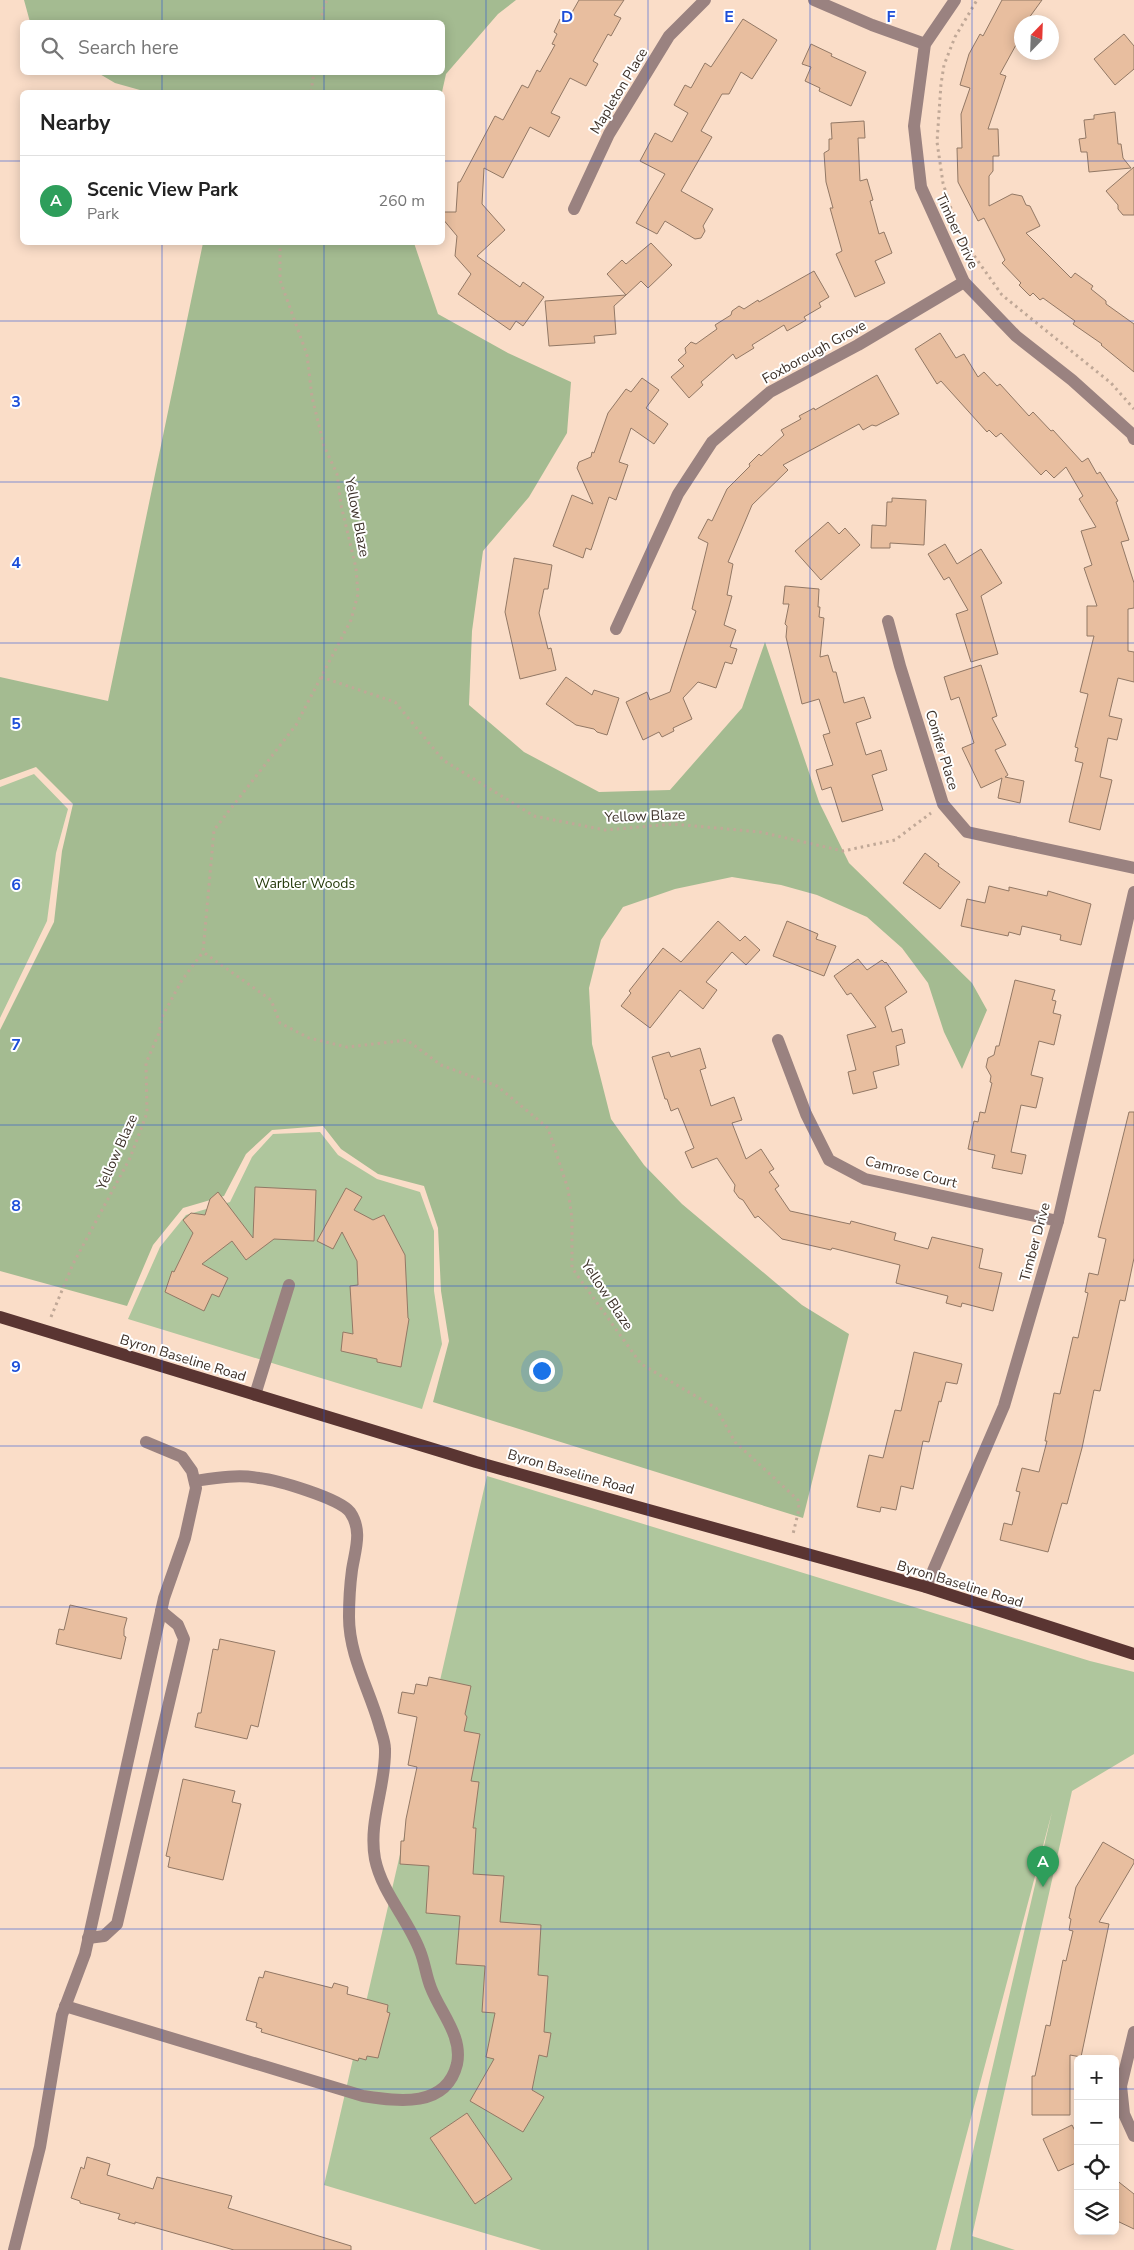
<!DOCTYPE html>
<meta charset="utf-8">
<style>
:root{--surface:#fff;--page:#f6f6f6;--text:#222;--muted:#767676;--line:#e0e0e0;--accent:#0f766e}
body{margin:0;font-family:"Nunito Sans",sans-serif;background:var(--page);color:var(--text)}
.controls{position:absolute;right:15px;bottom:15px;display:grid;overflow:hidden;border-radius:8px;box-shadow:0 2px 12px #0003}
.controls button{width:45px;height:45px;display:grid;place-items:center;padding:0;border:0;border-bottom:1px solid var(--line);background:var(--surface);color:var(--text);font:25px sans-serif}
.compass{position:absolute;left:1014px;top:15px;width:45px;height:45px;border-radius:50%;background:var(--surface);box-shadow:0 2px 12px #0003;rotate:23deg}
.you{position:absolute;left:541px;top:1370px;width:18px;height:18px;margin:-12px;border:4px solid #fff;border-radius:50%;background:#1a73e8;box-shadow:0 0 0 8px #1a73e833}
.badge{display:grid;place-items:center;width:32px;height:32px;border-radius:50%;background:var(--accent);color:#fff;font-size:16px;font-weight:700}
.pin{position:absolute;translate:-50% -41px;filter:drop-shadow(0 1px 2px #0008)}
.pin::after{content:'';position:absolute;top:26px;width:18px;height:15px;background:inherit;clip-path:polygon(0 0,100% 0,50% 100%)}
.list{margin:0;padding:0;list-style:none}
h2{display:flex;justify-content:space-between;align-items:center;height:65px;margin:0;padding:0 20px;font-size:21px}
h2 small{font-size:16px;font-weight:400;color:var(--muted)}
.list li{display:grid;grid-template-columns:32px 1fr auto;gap:15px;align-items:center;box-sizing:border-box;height:90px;padding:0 20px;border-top:1px solid var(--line)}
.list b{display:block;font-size:19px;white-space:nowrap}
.list p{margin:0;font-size:16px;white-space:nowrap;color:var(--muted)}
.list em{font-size:16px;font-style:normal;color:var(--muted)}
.icon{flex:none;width:28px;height:28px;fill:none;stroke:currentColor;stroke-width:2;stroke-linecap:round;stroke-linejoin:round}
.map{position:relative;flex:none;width:1134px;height:2250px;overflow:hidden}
.search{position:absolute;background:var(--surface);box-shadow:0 2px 12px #0003;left:20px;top:20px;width:425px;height:55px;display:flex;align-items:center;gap:12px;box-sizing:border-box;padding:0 18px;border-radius:8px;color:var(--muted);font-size:19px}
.panel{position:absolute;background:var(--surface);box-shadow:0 2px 12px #0003;left:20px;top:90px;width:425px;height:155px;border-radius:8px}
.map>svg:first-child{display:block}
.green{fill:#afc69d}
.forest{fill:#a4bb91}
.building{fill:#e8be9f;stroke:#927865}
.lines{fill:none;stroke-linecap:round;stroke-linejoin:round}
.path{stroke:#c0a897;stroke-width:3;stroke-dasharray:2.5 4;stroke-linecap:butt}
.minor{stroke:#9a8280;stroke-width:12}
.major{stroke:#5a3532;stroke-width:12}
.grid{fill:none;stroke:#1d4ed8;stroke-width:1;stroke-opacity:0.55}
.labels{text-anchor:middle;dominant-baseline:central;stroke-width:4;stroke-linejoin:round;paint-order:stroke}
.street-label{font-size:14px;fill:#3d3129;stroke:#fff}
.park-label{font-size:14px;fill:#23390a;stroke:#fff}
.grid-label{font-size:16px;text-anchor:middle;font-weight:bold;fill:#1d4ed8;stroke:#fff;stroke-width:4;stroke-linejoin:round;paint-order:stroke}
</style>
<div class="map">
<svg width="1134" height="2250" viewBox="0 0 1134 2250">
<rect width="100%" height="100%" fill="#faddc8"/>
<g class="green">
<path d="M34,774L68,809L56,853L47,921L0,1018V787Z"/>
<path d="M320,1132L338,1155L377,1179L420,1192L434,1231V1291L442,1344L422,1409L128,1319L160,1247L186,1215L230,1202L252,1157L273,1134Z"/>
<path d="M487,1476L1090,1661L1134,1672V1754L1072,1791L972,2236L1015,2250H950L1052,1812L936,2250H541L324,2185Z"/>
</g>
<g class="forest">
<path d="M24,0H516L498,14L446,74L442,92H147L115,83L98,73L442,72V22H30Z"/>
<path d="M203,243H414L438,314L508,353L571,382L567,433L529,497L483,551L472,631L469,705L524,752L599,792L670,790L742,708L765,642L819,802L849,863L972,983L987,1010L962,1069L944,1032L928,983L902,948L867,917L817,895L781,885L732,877L675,889L623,907L601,940L589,988L592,1044L611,1119L644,1165L682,1204L802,1305L849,1334L803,1518L433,1402L449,1341L441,1291L438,1228L424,1186L378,1174L341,1149L323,1126L272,1130L246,1154L224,1196L183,1208L153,1245L127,1306L0,1271V1030L54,922L62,851L73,804L36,767L0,780V677L108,701Z"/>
</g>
<g class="building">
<path d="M579,0H624L614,15L621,18L611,36L608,34L593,61L598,64L586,86L570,78L551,113L560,117L549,137L530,127L503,178L484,168L482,204L505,230L477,256L520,287L523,282L544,297L523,326L516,321L510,330L458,294L471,274L455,256L457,236L442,218V212H456L458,182H460L495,116L503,120L522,85L528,88L537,70L540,72L555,45L552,44L557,34L554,32L560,19L566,23Z"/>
<path d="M1002,0H1042L1026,22H1022V34L1000,74L1006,76L988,129H998L999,156H993V171L989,176V206L1012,194L1022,196L1026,205L1030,206L1040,226L1026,233L1071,278L1075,273L1093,286L1091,289L1106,301V304L1134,324V372L1101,345L1102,344L1073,324L1075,321L1043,298L1040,300L1033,293L1030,296L1019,285L1021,283L1002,263L1005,260L984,218L978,221L958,182L957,148H962L961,114L970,88L960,85L969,54L980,34L983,36Z"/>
<path d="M743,19L777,40L752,79L741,72L729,94H722L701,131L712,137L681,191L713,209L703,226L705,231L701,238L695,239L665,221L657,234L636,223L665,174L640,161L655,133L672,142L688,113L674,105L685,85L691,88L705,63L711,67Z"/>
<path d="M1124,34L1134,46V69L1115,85L1094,59Z"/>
<path d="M811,44L832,54L831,56L866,72L851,106L819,91L820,88L805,81L811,67L802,64Z"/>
<path d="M1115,112L1118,144H1121L1123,158L1131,168L1089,172L1087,152H1081L1079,139L1086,138L1084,120L1094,119V115Z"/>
<path d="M864,121L865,138H858L860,181L867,179L873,200L870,201L879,234L884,232L892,253L875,261L885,283L855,297L836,254L842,251L830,208H833L826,182L824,153L829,150V139H832L831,123Z"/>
<path d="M1134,167V215H1123L1118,209V205L1106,191Z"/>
<path d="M651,243L672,265L648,288L641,281L626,295L607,274L622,260L626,264Z"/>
<path d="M814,271L829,297L819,303L821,307L804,317L806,320L787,331L784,325L752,345L754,348L736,359L733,354L701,382L703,385L689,398L671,377L684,366L678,360L686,353L685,348L691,342L696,344L717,329L715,325L731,315L732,311L739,306L744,309L758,300L759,302Z"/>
<path d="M626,295L614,306L616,334L594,336L595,343L549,346L545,301Z"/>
<path d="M940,333L956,358L964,354L978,377L984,372L997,386L1000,384L1029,416L1033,412L1051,431L1053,430L1082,462L1088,458L1097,474L1100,472L1118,501L1116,502L1129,540L1121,542L1134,583V608L1128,609V651L1134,652V682L1118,678L1109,716L1122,719L1117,740L1108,738L1100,777L1112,780L1100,830L1069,822L1083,763L1075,761L1078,748L1075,747L1088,694L1080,692L1094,636H1087V606H1097L1084,568L1092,565L1081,531L1096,527L1079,499L1083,496L1066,467L1054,478L1046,470L1041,475L1001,433L996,437L989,430L987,432L941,381L937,384L915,349Z"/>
<path d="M877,375L899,414L876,426L872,425L863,430L859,424L783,465L788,470L752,505L728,562L733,564L727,595L732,596L724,625L736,630L730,647L737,649L732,664L725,662L716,688L698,682L683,698L692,719L673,728L674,731L662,737L659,732L643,740L626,702L647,692L650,700L670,692L696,611L692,609L708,543L698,538L708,519L712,521L727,489L750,466L749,464L759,454L761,456L784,435L781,430L801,419L799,416L814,408L815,410Z"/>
<path d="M642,378L659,390L646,408L668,424L654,444L631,428L619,462L628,465L616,500L609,497L591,550L586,548L583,558L553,546L572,495L593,504L577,468L579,462L591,457L592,452L594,453L608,413L626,389L631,392Z"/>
<path d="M892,498L926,500L924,545L890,543V548H871L872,525L886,526L887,502H892Z"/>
<path d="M828,522L839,534L845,528L860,545L821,580L795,551Z"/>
<path d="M945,544L957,564L981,549L1002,583L981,596L998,654L971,662L956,614L968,610L949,577L944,580L928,554Z"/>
<path d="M514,558L552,565L548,589H544L539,613L548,649L551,648L556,670L520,679L505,612Z"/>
<path d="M785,586L819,589L818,607H820L819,617L824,618L820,657L828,655L833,672H836L844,703L864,697L871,718L856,723L866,755L881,750L887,770L872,775L883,810L842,822L831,787L822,790L816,770L833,765L823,735L830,733L819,699L802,704L786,637L787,626L785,624L789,604H783Z"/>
<path d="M981,665L997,716L992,718L1006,745L995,750L1008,775L1005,777L1024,781L1020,803L998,798L1002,778L981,788L962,748L974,743L959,697L951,700L944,677Z"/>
<path d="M566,677L592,695L594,690L619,698L607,735L597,732L594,729L576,725L546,704Z"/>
<path d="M925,853L939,864L938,866L960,882L940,909L903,883Z"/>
<path d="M989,886L1009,891V887L1047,896L1048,891L1091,904L1081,945L1060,940L1061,935L1022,926L1020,935L1009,932L1008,936L961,926L967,899L985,903Z"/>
<path d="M718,921L740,941L745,936L760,950L746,965L732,952L706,982L717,990L703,1009L680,990L650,1028L621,1006L631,993L629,991L663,948L681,962Z"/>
<path d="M787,921L818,934L816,939L836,946L824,976L773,956Z"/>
<path d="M858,959L867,970L882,960L885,963L886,962L907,992L885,1007L892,1032L902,1029L905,1043L896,1046L899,1065L873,1072L877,1088L853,1094L848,1072L856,1070L847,1035L876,1027L851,993L847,995L834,976Z"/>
<path d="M1015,980L1055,990L1052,1000L1056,1001L1053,1013L1061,1015L1054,1045L1039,1041L1031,1075L1043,1078L1036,1108L1021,1105L1011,1152L1026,1155L1022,1174L992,1168L995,1155L968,1149L974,1121L978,1122L980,1112L985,1113L992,1083L990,1082L991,1076L986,1067L988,1058L994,1055L996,1046H999Z"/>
<path d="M700,1048L706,1068L700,1070L711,1106L734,1097L742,1120L732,1123L746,1159L761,1149L774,1169L769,1172L779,1186L775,1189L790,1211L850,1224L851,1221L896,1233L894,1240L928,1249L932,1237L983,1249L979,1268L1002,1273L993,1311L962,1303L961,1307L946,1303L948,1296L896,1283L900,1265L832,1248L831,1250L782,1239L758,1216L755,1218L743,1200L739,1198L734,1191L735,1185L717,1158L692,1168L685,1152L694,1148L678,1108L671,1111L667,1099H665L652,1057L669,1052L671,1057Z"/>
<path d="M1129,1112H1134V1258L1125,1301L1120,1300L1100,1391L1094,1390L1082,1448L1067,1504L1062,1503L1048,1552L1000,1540L1004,1523L1012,1525L1020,1492L1016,1491L1022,1468L1039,1472L1047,1441H1045L1054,1393L1060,1394L1073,1337L1078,1338L1088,1293L1085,1292L1089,1273L1098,1275L1106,1239L1098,1237Z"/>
<path d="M255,1187L316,1190L314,1241L274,1239L246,1260L232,1241L202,1264L228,1278L219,1297L212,1294L204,1311L165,1292L172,1271L174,1272L193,1233L183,1220L191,1213L205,1215L210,1199L218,1192L253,1238Z"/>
<path d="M346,1188L362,1197L354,1210L373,1220L384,1215L405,1255L408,1318L409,1319L401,1367L377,1362V1359L341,1351L343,1332L353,1334L350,1286L358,1285L357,1261L342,1232L333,1249L317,1241Z"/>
<path d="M914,1352L962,1364L957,1384L946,1382L941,1402L939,1401L929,1442L923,1441L913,1489L901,1486L896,1510L881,1507L880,1512L857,1507L869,1455L883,1458L895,1410L901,1411Z"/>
<path d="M70,1605L127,1618L124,1629V1636L126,1637L121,1659L56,1644L59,1629L64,1630Z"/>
<path d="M220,1639L275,1651L258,1727L251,1725L247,1739L195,1727L198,1713H201L213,1649L218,1650Z"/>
<path d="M429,1677L471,1686L465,1714L467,1717L464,1731L480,1734L471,1781L479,1782L473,1828H476L473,1874L504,1876L500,1922L541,1925L538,1975L548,1976L544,2032L551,2033L547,2057L539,2055L532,2090L544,2097L523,2132L470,2101L494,2059L486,2057L495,2013L482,2012L485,1966L456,1964L460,1916L426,1913L429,1866L400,1864L401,1841H404L406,1819L417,1767L408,1765L417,1717L398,1713L402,1692L414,1694L416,1684L427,1686Z"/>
<path d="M183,1779L235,1791L232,1802L241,1804L223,1880L168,1867L170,1857L166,1856Z"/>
<path d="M1103,1842L1134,1860V1863L1099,1922L1109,1924L1081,2057L1070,2055V2115H1032V2076H1035L1046,2025L1050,2026L1063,1960L1066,1961L1073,1931L1069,1930L1071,1919L1069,1918L1076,1887Z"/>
<path d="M265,1971L332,1988L334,1983L348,1987L347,1994L388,2005L387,2012L390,2013L378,2058L367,2056L366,2060L359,2058L358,2061L261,2032L262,2029L256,2027L257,2023L246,2020L259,1977L263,1978Z"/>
<path d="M467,2113L512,2179L475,2204L430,2138Z"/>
<path d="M1072,2125L1078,2137V2162L1058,2171L1043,2139Z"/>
<path d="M87,2157L110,2164L107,2175L153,2189L157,2177L232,2196L228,2208L351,2246V2250H234L135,2222V2224L118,2219L120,2214L80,2203V2201L71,2198L81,2167L84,2169Z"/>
<path d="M1115,2179L1134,2194V2229L1115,2220Z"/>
</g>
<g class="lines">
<g class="path">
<path d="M321,22L323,9L327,0"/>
<path d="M311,92L314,72"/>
<path d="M955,221L943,183L937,142L941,84L944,65L955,37L977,0"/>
<path d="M963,240L1002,295L1111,383L1134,409"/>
<path d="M280,242V280L307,355L312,397L324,446L337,474L341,505L356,568L358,594L351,620L296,725L214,830L203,952L271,1000L280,1023L309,1038L347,1047L407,1040L441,1065L497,1086L548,1128L568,1189L572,1219V1268L641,1364L716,1408L735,1442L798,1500L799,1509L793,1534"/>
<path d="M321,677L395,702L443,760L534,816L605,830L673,824L760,832L843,851L895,840L931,813"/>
<path d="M51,1317L73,1264L130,1158L147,1113L146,1063L159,1033L163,1015L182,980L203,952"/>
</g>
<g class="minor">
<path d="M814,0L872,25L925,44"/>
<path d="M955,0L925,44L914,126L921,187L964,282L1016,336L1072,380L1132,434L1134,439"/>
<path d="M574,209L609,134L669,36L705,0"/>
<path d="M888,621L900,666L943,804L967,832L1134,868"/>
<path d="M616,629L678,494L712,442L770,392L858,345L964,282"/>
<path d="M778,1040L806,1114L829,1160L865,1179L1058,1221"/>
<path d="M255,1395L289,1285"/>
<path d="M926,1587L1004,1406L1058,1221L1134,892"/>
<path d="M88,1938L104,1936L117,1924L184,1639L178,1625L161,1611"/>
<path d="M65,2006L363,2096C397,2101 446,2109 457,2064C463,2036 440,2012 431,1988C426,1976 425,1963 420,1951C408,1919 382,1893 375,1859C368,1821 386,1787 385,1749C385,1741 381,1732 379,1724C369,1689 349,1655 349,1617C349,1602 350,1585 352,1570C355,1550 363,1531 350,1512C339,1498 277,1480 259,1478C238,1474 215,1478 195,1481"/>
<path d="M1134,2032L1121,2086L1124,2114L1134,2136"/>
<path d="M14,2250L40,2147L62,2015L85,1954L164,1598L185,1538L196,1488L192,1471L182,1457L146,1442"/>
</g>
<path class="major" d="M0,1317L476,1462L926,1587L1134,1654"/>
</g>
<path class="grid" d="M162,0V22M324,0V22M486,0V2250M648,0V2250M810,0V2250M972,0V2250M162,72V92M324,72V92M0,161H22M442,161H1134M162,242V2250M324,242V2250M0,321H1134M0,482H1134M0,643H1134M0,804H1134M0,964H1134M0,1125H1134M0,1286H1134M0,1446H1134M0,1607H1134M0,1768H1134M0,1929H1134M0,2089H1078M1115,2089H1134"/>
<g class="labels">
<g class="street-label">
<text transform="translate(619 91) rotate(-59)">Mapleton Place</text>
<text transform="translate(957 231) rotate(65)">Timber Drive</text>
<text transform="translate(814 352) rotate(-29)">Foxborough Grove</text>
<text transform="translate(357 517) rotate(79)">Yellow Blaze</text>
<text transform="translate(942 750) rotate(73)">Conifer Place</text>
<text transform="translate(645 816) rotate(-2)">Yellow Blaze</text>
<text transform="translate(117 1152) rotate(-66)">Yellow Blaze</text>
<text transform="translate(911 1172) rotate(14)">Camrose Court</text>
<text transform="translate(1035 1242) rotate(-75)">Timber Drive</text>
<text transform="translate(607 1295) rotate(56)">Yellow Blaze</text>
<text transform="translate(183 1358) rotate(17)">Byron Baseline Road</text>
<text transform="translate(571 1472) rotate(16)">Byron Baseline Road</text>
<text transform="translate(960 1584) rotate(17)">Byron Baseline Road</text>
</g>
<g class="park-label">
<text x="305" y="883">Warbler Woods</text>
</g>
</g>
<g class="grid-label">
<text x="567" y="22">D</text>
<text x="729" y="22">E</text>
<text x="891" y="22">F</text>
<text x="16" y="407">3</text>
<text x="16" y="568">4</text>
<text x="16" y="729">5</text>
<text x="16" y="890">6</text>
<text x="16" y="1050">7</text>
<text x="16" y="1211">8</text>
<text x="16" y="1372">9</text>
</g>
</svg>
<div class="controls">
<button>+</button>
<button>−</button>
<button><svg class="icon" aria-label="locate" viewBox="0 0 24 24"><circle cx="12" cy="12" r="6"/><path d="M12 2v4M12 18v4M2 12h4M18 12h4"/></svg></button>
<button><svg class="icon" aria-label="layers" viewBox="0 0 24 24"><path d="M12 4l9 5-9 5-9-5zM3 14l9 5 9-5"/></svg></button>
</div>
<svg class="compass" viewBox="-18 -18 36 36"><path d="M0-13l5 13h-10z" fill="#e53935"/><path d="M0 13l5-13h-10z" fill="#767676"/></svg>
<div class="you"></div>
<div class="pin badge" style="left:1043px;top:1887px;background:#2e9e5b">A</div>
<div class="search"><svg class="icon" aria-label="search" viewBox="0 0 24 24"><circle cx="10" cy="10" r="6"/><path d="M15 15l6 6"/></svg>Search here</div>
<section class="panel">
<h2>Nearby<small></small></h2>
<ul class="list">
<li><span class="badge" style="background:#2e9e5b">A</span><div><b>Scenic View Park</b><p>Park</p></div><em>260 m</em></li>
</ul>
</section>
</div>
